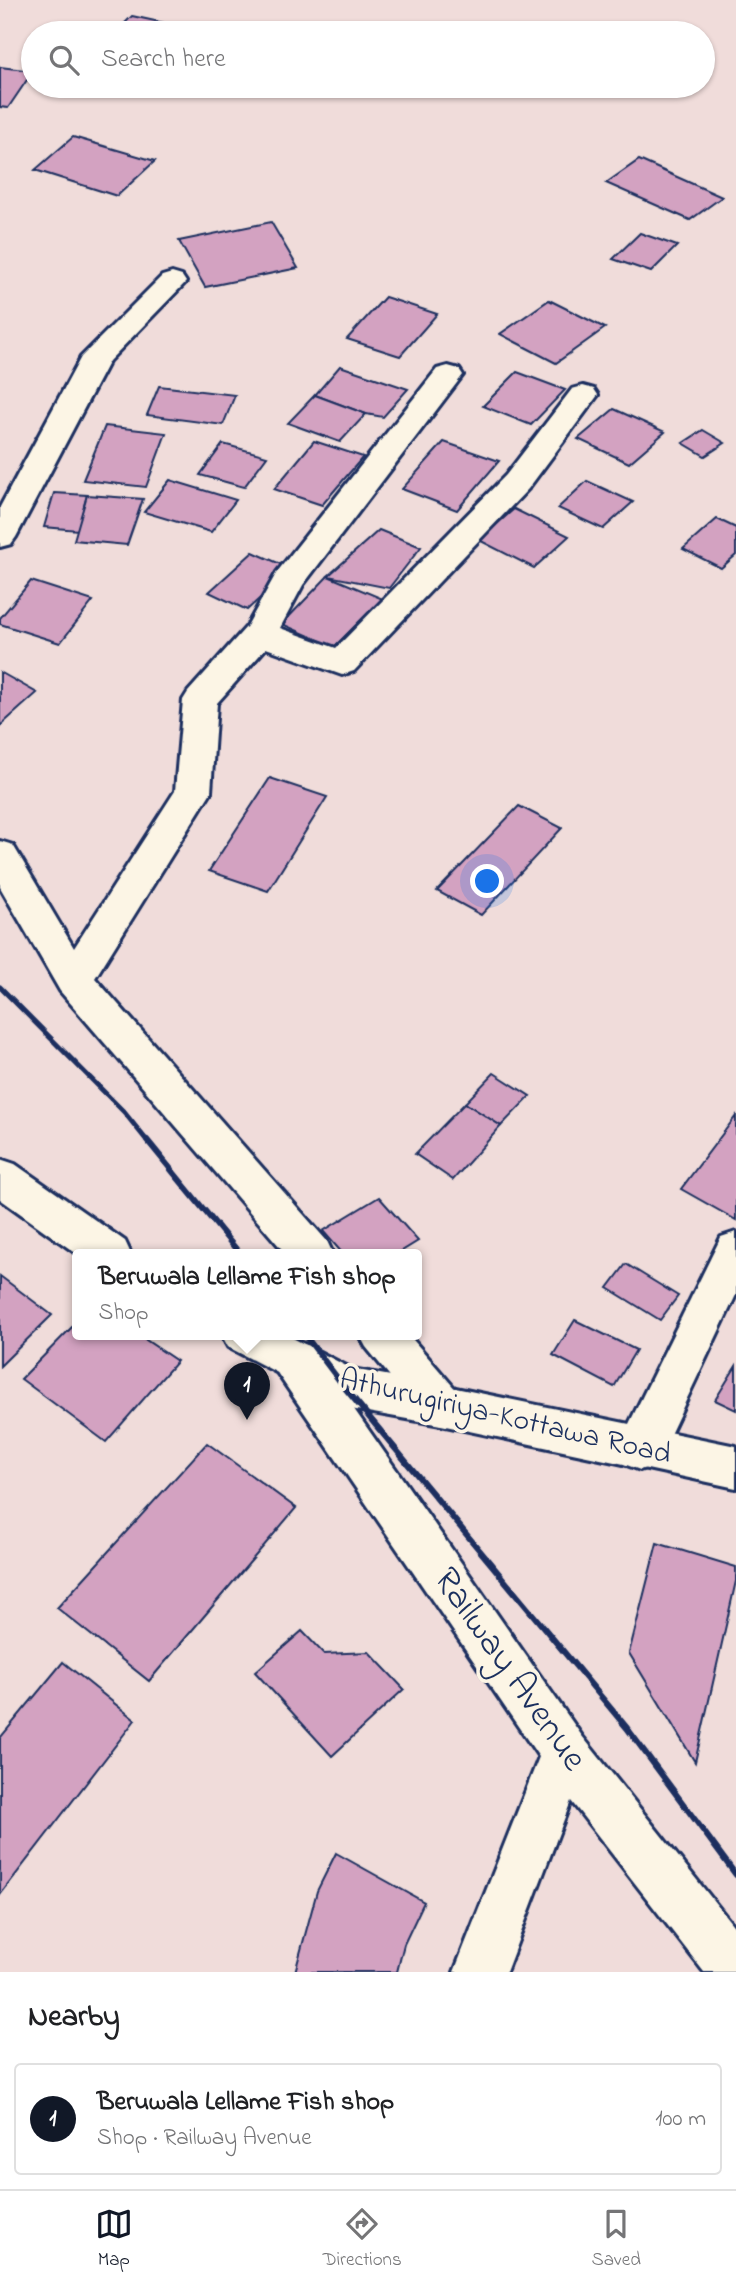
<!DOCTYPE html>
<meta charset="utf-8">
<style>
:root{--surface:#fff;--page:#f2f2f2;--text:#202124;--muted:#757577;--line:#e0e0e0;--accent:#111827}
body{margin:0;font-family:"Indie Flower",sans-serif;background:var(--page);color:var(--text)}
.you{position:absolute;left:488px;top:882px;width:24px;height:24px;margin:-18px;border:5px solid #fff;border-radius:50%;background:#1a73e8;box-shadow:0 0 0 10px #1a73e833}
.badge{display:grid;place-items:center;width:46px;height:46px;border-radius:50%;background:var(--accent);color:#fff;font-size:23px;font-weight:700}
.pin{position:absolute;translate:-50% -58px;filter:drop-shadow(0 2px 4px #0008)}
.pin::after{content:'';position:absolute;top:37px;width:24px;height:21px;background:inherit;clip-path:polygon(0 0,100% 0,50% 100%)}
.popup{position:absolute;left:72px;top:1249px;width:350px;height:91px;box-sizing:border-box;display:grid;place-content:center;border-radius:7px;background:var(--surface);filter:drop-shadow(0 2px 5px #0005);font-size:23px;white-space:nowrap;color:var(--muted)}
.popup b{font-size:26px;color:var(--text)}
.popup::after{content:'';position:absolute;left:50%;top:100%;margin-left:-14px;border:14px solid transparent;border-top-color:var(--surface)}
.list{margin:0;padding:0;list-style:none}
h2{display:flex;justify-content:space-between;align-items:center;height:91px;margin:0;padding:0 28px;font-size:30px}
h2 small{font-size:23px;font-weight:400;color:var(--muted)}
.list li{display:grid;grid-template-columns:46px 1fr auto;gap:21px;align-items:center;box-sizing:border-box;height:112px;margin:0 14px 14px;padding:0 14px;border:2px solid var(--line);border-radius:7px}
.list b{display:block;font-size:26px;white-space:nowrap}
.list p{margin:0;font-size:23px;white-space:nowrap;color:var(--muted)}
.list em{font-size:23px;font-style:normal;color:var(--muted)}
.icon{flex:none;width:38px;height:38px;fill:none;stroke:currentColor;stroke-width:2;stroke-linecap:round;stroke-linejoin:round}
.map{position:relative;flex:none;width:736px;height:1972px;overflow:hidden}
.search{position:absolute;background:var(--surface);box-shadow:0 2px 5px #0004;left:21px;right:21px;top:21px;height:77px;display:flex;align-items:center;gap:18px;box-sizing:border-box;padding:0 24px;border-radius:38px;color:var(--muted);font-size:26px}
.sheet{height:217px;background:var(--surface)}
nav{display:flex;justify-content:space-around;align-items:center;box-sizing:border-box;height:98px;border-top:2px solid var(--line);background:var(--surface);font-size:19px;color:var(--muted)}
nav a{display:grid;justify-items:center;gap:4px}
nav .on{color:var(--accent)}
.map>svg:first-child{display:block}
.building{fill:#d3a2c1;stroke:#1b2f5e;stroke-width:2}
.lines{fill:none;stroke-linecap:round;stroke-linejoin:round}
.minor-casing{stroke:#1b2f5e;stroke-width:6}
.secondary-casing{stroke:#1b2f5e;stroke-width:6}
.minor{fill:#fcf5e5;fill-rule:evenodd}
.secondary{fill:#fcf5e5;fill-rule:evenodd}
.rail-far1{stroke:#1b2f5e;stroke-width:5}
.rail{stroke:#1b2f5e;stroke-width:6}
.labels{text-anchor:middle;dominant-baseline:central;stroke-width:7;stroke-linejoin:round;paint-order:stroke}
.street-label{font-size:30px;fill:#1b2f5e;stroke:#fcf5e5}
.near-street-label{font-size:37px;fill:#1b2f5e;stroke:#fcf5e5}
</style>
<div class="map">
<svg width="736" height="1972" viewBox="0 0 736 1972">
<rect width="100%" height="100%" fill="#f0dcda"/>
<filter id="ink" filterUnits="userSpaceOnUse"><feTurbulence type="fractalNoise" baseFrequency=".0143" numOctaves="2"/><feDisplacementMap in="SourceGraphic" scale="14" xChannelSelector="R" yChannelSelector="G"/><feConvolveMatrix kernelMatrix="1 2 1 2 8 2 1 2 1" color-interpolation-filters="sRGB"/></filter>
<g filter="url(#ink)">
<g class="building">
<path d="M132,16L183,27L177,33H115Z"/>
<path d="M0,67L33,71L8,108L0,107Z"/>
<path d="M73,137L155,161L117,196L35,170Z"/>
<path d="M639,160L722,197L690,220L606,183Z"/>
<path d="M271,222L298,268L205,287L179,241Z"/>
<path d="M640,233L677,246L651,272L613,259Z"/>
<path d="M385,297L437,314L400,356L347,339Z"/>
<path d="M549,300L605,328L556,363L500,334Z"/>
<path d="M340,366L408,389L383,417L366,414L315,395Z"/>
<path d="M517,372L565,390L531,425L483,406Z"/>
<path d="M159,386L235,395L223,425L147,415Z"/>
<path d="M315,395L366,414L340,442L288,423Z"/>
<path d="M614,409L665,432L629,463L578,439Z"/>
<path d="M105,426L166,433L146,487L83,480Z"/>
<path d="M703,430L725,443L705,456L683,443Z"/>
<path d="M314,441L363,457L322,505L274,489Z"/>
<path d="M444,442L499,461L457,510L402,489Z"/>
<path d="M223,444L267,456L244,487L200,475Z"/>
<path d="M170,480L236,500L211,532L144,512Z"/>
<path d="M587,481L633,502L603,529L558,508Z"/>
<path d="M54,493L87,495L78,530L44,527Z"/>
<path d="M87,495L143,499L127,545L74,540Z"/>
<path d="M514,509L569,536L534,568L479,540Z"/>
<path d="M717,519L736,528V555L721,568L683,549Z"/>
<path d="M379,530L421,547L389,588L328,576Z"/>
<path d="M253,552L292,569L247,610L209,592Z"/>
<path d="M328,576L383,599L334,647L282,624Z"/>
<path d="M31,581L93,601L60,643L0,624V618Z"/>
<path d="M0,672L37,693L0,726Z"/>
<path d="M270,778L327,797L268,891L209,871Z"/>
<path d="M519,806L562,828L481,915L437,891Z"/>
<path d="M494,1073L530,1096L501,1126L465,1103Z"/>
<path d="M465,1103L501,1126L453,1180L415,1154Z"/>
<path d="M736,1116V1220L681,1189Z"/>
<path d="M379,1197L418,1241L397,1254H343L323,1231Z"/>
<path d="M626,1264L678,1296L660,1320L608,1288Z"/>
<path d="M0,1276L52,1315L0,1366Z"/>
<path d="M575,1320L636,1350L614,1387L553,1355Z"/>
<path d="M77,1322V1334H137L177,1361L106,1442L21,1379Z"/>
<path d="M736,1366V1410L715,1400Z"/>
<path d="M207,1443L296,1508L149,1681L57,1608Z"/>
<path d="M657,1543L736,1567V1581L695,1762L629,1653Z"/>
<path d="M302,1631L324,1654L369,1652L404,1689L332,1756L255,1672Z"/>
<path d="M63,1662L135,1720L0,1895V1738Z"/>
<path d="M336,1853L424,1902L404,1944L397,1972H295L317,1891Z"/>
</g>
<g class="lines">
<defs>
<g id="minor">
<path d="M172,273L182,276L186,282L109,361L16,537L11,544L0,547V507L81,357L162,276Z"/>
<path d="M448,366L459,369L463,375L303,585L280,628L336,648L506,475L572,389L583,386L594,389L598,395L528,489L354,671L342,675L266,648L217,703L211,792L95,978L327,1241L333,1254H286L60,991L0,887V841L13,845L74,948L175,791L183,700L188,692L247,626L277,572L437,369Z"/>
<path d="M736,1232V1295L656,1464L640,1470L624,1464L617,1449L624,1434L721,1237Z"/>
<path d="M359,1334H408L457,1391L463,1405L457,1419L441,1425L425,1419L366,1347Z"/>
<path d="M294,1341L310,1346L582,1736L736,1929V1972H704L571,1801L506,1972H454L539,1757L278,1374L272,1360L278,1346Z"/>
</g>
<g id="secondary">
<path d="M0,1159L15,1164L125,1241L131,1254H77L0,1199Z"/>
<path d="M221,1334H285L352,1369L441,1385L736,1446V1488L441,1425L345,1408L228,1347Z"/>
</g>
</defs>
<use href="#minor" class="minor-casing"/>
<use href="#secondary" class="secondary-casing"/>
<use href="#minor" class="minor"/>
<use href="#secondary" class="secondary"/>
<path class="rail-far1" d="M0,987L124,1112L148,1142"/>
<g class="rail">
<path d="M147,1140L240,1254"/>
<path d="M304,1334L345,1388L627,1728L736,1875"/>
</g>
</g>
</g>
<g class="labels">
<g class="street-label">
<text transform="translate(505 1418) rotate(13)">Athurugiriya-Kottawa Road</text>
</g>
<g class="near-street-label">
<text transform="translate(509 1670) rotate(55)">Railway Avenue</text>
</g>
</g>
</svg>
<div class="you"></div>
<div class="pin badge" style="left:247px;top:1420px">1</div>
<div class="popup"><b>Beruwala Lellame Fish shop</b>Shop</div>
<div class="search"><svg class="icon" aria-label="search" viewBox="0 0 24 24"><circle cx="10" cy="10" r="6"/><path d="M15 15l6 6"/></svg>Search here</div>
</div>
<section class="sheet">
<h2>Nearby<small></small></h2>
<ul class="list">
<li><span class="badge">1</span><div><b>Beruwala Lellame Fish shop</b><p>Shop · Railway Avenue</p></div><em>100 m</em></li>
</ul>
</section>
<nav>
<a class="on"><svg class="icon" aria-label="map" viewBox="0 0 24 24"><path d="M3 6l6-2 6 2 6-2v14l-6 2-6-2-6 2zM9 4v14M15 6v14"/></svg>Map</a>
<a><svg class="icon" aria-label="directions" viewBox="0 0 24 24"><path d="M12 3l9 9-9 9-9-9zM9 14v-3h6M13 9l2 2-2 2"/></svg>Directions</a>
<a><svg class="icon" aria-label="saved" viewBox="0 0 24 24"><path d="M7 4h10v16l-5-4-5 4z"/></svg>Saved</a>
</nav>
